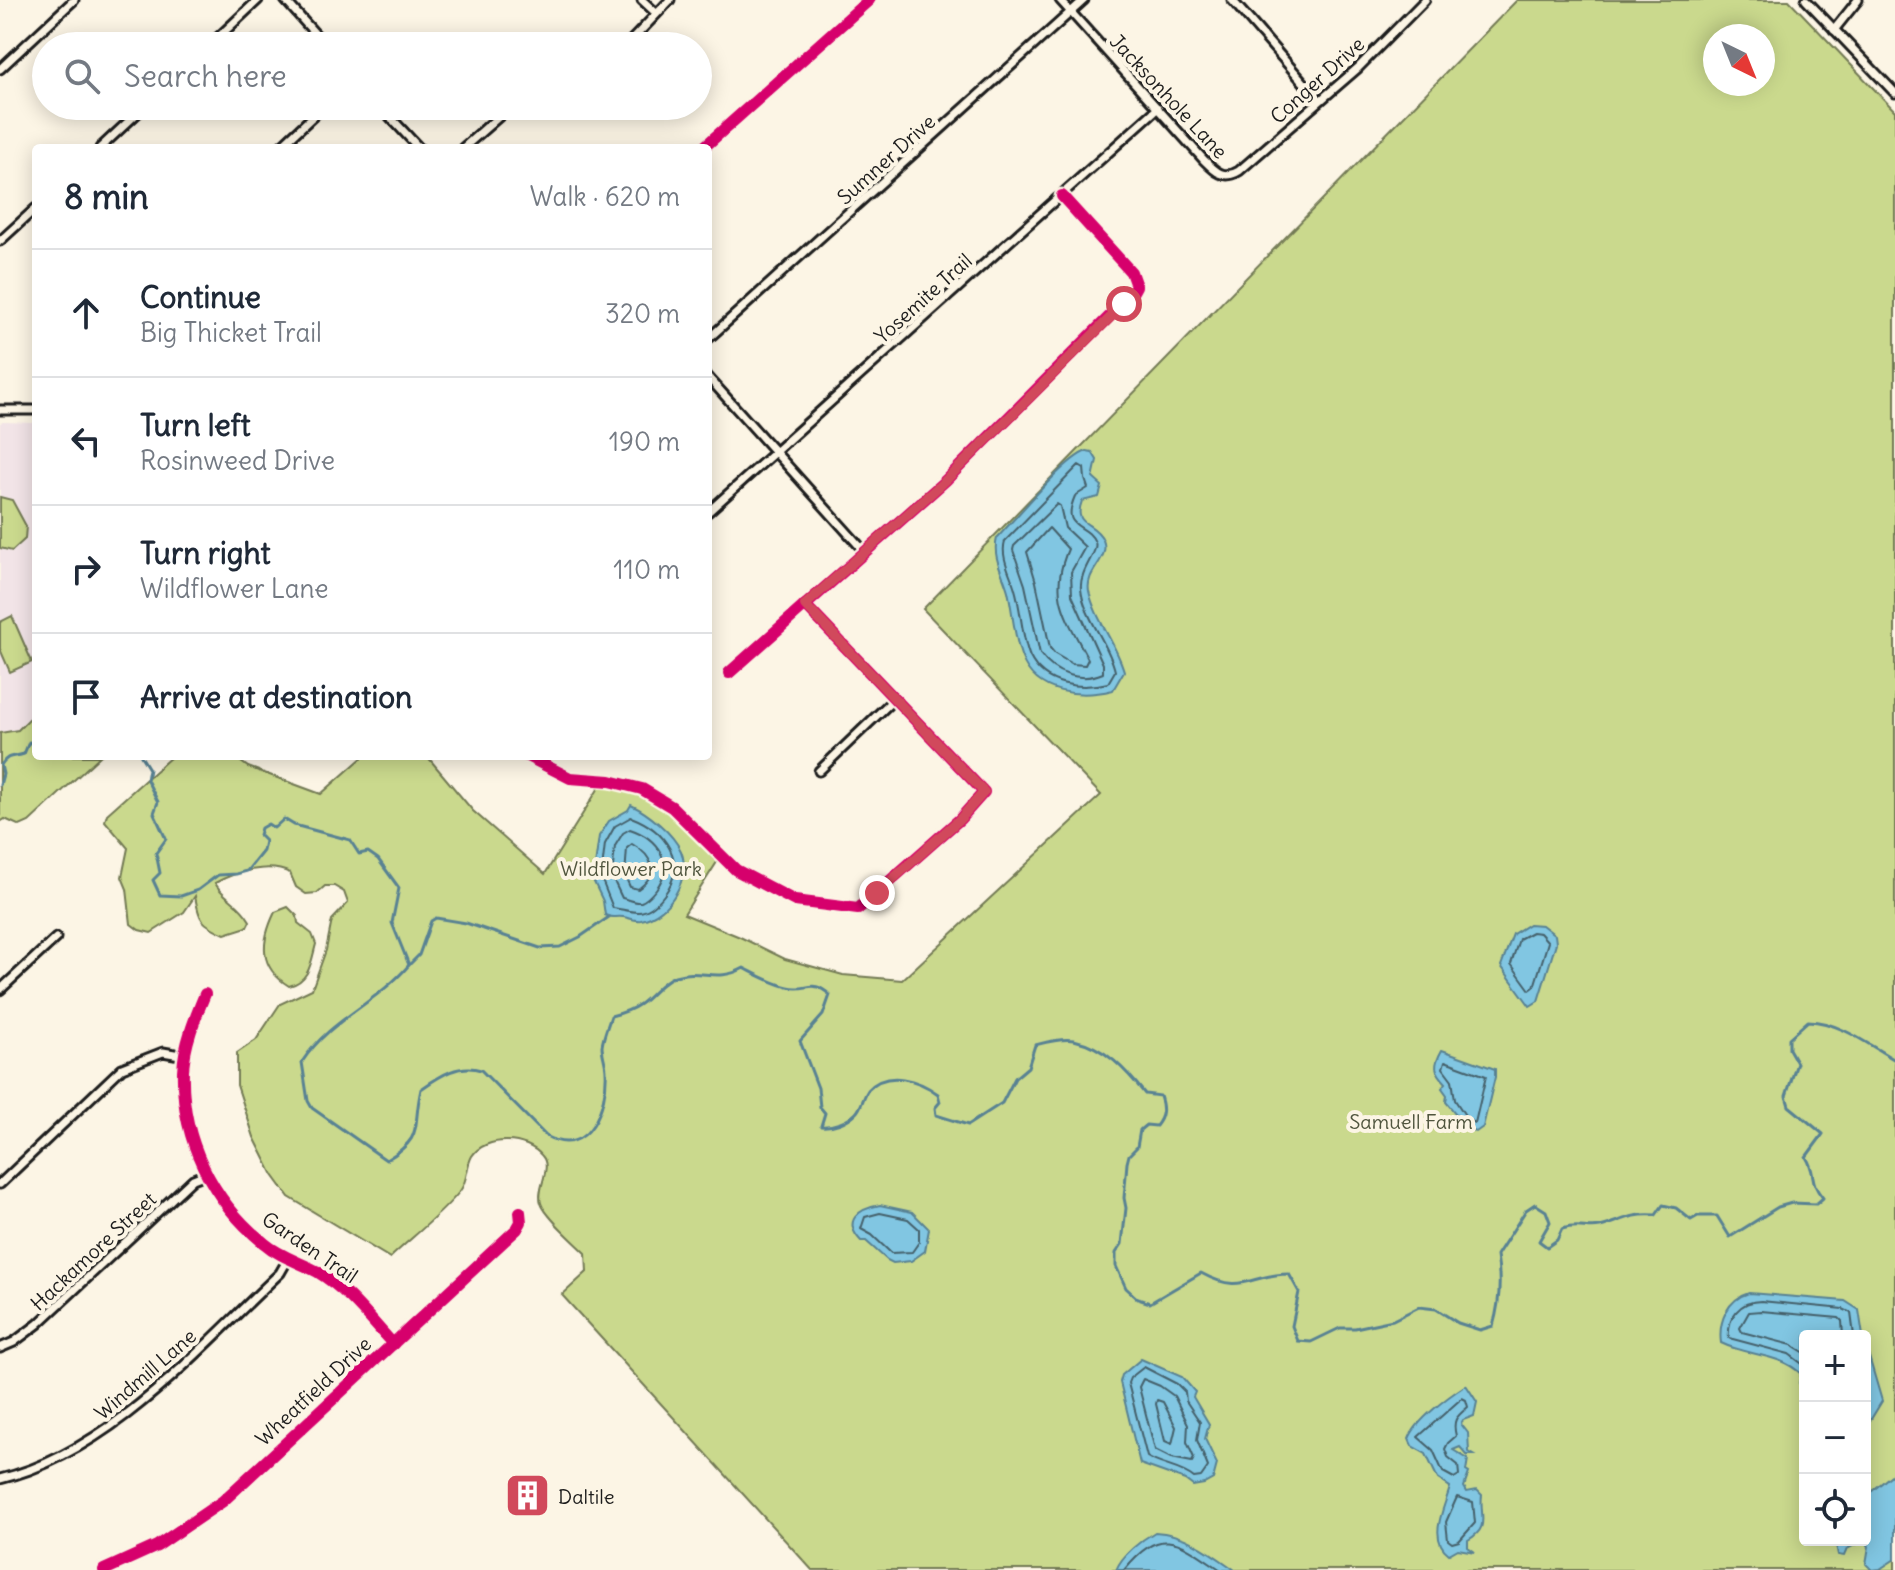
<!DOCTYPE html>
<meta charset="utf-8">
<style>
:root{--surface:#fff;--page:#f6f6f7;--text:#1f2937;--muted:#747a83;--line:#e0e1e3}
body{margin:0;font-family:Delius,sans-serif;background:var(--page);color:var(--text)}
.controls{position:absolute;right:24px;bottom:24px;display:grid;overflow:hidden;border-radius:8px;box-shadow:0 4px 20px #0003}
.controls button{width:72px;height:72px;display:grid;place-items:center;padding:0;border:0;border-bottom:2px solid var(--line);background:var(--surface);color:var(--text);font:40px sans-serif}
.compass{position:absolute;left:1703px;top:24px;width:72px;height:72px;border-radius:50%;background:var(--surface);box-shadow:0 4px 20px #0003;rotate:137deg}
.stop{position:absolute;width:24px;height:24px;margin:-18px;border:6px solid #d1495b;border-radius:50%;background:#fff}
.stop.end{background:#d1495b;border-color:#fff;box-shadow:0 2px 8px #0008}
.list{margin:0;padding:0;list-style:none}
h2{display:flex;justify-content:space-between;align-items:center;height:104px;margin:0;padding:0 32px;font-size:34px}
h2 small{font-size:26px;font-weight:400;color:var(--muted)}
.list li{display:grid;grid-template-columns:52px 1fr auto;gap:24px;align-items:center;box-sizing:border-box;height:128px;padding:0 32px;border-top:2px solid var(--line)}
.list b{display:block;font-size:30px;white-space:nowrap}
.list p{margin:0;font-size:26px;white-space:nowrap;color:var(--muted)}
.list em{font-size:26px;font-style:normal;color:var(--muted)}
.icon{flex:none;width:44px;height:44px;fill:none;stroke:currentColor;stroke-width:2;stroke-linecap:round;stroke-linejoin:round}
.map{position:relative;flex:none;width:1895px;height:1570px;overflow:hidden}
.search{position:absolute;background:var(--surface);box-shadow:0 4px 20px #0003;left:32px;top:32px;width:680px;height:88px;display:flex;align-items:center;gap:20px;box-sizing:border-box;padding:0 28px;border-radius:44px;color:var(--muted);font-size:30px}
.panel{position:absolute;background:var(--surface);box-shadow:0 4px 20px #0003;left:32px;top:144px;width:680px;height:616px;border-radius:8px}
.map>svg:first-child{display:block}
.built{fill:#f2e4e7}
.green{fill:#cad98d;stroke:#737a54;stroke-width:2;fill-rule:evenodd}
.water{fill:#81c6e2;stroke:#598293;stroke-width:2}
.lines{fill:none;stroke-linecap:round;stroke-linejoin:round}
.shore{stroke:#44606b;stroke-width:2}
.stream{stroke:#598293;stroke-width:3}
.minor-casing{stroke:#1c1c1c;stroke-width:13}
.minor{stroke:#fcf5e5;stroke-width:7}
.cycleway-casing{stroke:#fcf5e5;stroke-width:17}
.cycleway{stroke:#d6006c;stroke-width:12}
.route{stroke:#d1495b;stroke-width:10}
.labels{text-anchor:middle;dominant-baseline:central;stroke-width:8;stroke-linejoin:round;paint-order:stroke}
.street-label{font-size:20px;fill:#1c1c1c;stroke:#fcf5e5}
.park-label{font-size:20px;fill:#50553e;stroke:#fcf5e5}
.poi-label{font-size:20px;fill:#1c1c1c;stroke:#fcf5e5;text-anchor:start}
</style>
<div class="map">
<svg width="1895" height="1570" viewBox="0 0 1895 1570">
<rect width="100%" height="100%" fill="#fcf5e5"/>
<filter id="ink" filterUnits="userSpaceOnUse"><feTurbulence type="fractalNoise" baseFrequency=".0125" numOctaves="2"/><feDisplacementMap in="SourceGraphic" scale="16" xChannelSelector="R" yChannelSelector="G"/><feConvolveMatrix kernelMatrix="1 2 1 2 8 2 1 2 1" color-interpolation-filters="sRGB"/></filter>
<g filter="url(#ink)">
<path class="built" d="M3,422L36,423V712L18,730L0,733V423Z"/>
<g class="green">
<path d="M1517,0H1789L1895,111V1570H812L562,1295L587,1272L586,1253C575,1242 545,1216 541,1203C536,1188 553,1168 542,1156C527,1137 486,1135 472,1156C466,1166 468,1181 460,1191C443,1213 411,1238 390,1258L289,1197L273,1175L254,1137L237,1085V1053L256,1040L280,1004L312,989L326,950L332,920L348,903L344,892L334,886H325L317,893L306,894L296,887L290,873C269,862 235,872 215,883C223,898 239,902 250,921L247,927L225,934C201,924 199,920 195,896L184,912L151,933L139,930L131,924L127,889L122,877L128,848L105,821L107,814L172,756H233L248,767L321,794L364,756H427L473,811L545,874L600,786C659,793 679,820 717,862L684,914L740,937L785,959L843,975L902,980L1101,795L923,609ZM1715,36H1763V84H1715ZM1805,1336H1865V1540H1805Z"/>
<path d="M0,497L12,500L26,526L25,539L12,551L0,548Z"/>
<path d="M12,616L32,662L10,672L0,649V622Z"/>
<path d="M36,712V756H100L29,822L20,826L5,819L0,822V733L18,730Z"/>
<path d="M288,907L297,916L298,923L312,934L316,944C311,962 310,981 289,986C258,967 261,941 275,912Z"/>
</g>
<g class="water">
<path d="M1087,451L1092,452L1097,460L1093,478L1102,486L1099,497L1082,501C1072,527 1095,521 1103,540C1111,559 1085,570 1089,591C1095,619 1116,643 1124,671L1113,690C1081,698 1036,695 1022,658C1014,638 1013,613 1008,591C1003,573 992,557 997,538C1016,518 1065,458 1087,451Z"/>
<path d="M631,805C648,813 673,833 681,851C692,878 669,915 641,920C634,921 630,918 623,917C615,916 613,919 605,915L603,901L593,880L599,836L609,821L628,810Z"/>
<path d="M1529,924L1542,925L1555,935L1556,943L1538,1001L1530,1006L1501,966L1513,934Z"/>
<path d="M1442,1050L1495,1069V1077L1483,1127L1476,1132L1460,1126L1456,1114L1446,1102L1447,1095L1442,1088L1446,1083C1434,1070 1433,1066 1442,1050Z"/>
<path d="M880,1205L912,1212L929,1229L925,1251L911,1261L893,1263L887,1260L866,1241H861C842,1221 858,1209 880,1205Z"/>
<path d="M1749,1293L1845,1301L1859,1310L1863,1336H1805V1388L1799,1383L1801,1374C1780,1353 1747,1356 1721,1343C1718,1321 1728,1299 1749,1293Z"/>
<path d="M1865,1343L1882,1401L1865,1429Z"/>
<path d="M1141,1359L1182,1377L1195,1392L1193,1397L1209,1424L1205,1439L1217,1464L1213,1479L1204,1484L1193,1486L1185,1480L1140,1464L1120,1382L1122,1375Z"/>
<path d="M1466,1385L1477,1402L1474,1416L1463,1420L1461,1424L1468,1433L1469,1452L1474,1455H1467L1460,1447L1453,1450L1468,1459L1466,1471L1469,1473L1464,1487L1467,1492L1477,1490L1482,1495C1479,1516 1491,1527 1468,1540V1547L1475,1552L1458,1549L1449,1554C1427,1538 1445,1507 1450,1487L1438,1479L1426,1454L1412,1446L1409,1439C1416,1420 1449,1396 1466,1385Z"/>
<path d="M1895,1472V1559L1880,1569L1872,1570L1866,1564L1869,1546L1864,1540L1847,1549L1844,1556L1838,1555L1835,1540H1865V1497Z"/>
<path d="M1155,1532C1185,1533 1211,1553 1235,1570H1116C1122,1555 1141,1540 1155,1532Z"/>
</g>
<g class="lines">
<g class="shore">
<path d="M1079,465L1084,468L1085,479L1088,488L1075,496C1060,531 1087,522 1095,542C1099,552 1079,570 1081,589C1084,618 1109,643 1115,671L1108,683C1080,690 1044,686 1030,657C1022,639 1021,609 1015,589C1011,574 1000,557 1005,541Z"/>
<path d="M1057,504L1060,506L1065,528L1085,547L1071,572L1072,595L1103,664V673C1080,683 1054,674 1040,654L1025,585L1013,550L1014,546Z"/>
<path d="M1049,528L1068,549C1048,596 1066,616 1088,659L1085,665L1072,664L1055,654L1050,648L1036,582L1027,552Z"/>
<path d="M631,817C665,830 689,862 664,895C657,904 649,912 638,912C631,912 621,909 613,908L601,878L605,844L615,826Z"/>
<path d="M630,829C657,838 676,863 656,889C652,894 647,900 641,902C635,903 627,899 622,898L612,877L615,846L623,833Z"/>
<path d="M632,844C653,856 660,873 638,889L630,887L625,876L627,848Z"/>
<path d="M1532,932L1540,933L1548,942L1534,987L1530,990L1511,964L1519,939Z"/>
<path d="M1445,1061L1486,1076L1475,1123L1468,1120L1455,1100L1452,1080L1443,1068Z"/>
<path d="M880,1213L908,1219L919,1229V1242L912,1252L891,1253L872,1235L861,1229L865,1217Z"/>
<path d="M1805,1353L1792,1345L1742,1332L1740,1328L1749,1312L1761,1311L1839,1318L1842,1321L1843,1336"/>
<path d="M1805,1366L1789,1354L1729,1338C1727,1317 1740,1301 1761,1301L1843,1309L1851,1313L1854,1336"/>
<path d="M1144,1367L1177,1384L1185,1392L1186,1401L1200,1422L1197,1440L1208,1467L1201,1477L1194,1478C1181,1467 1161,1466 1147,1457L1128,1383L1130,1378Z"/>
<path d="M1143,1379L1160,1386L1174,1396L1188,1424L1187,1442L1194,1458L1192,1462L1171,1458L1155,1450L1139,1387Z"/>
<path d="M1462,1398L1466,1400L1468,1407C1456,1417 1452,1420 1456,1436L1448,1443L1445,1449L1448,1457L1458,1465L1459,1475L1454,1478L1443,1472L1433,1450L1418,1437Z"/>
<path d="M1157,1400L1163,1402L1176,1427L1172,1444L1165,1441L1156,1404Z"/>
<path d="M1457,1497L1473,1502L1475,1523L1459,1541L1452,1543L1448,1540L1446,1522Z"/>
<path d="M1124,1570C1161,1524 1179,1541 1221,1570"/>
</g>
<g class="stream">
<path d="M141,756L149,769L147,780L158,802L154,813L166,839L156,853L160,873L153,880L160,895L181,896L198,890L218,875L236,874L247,871L263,851L265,841L259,835L261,828L268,824L274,828L284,819L294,825L350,840L359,854L368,852L378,859L399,888L392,923L409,965C377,1003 330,1019 302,1062L308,1101L312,1108L386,1160C425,1137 412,1128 421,1089C440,1076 458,1063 481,1070L546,1136C589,1160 608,1105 606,1071C606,1063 602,1054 602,1046C603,1037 608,1025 611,1016C619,1014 633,1009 640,1004C652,996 661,981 675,976C702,968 717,983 744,968C758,975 772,983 788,987C808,992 812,978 830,995L823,1015L800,1041L818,1088L820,1107L825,1113L821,1126C833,1127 847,1122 856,1113C862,1107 863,1097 868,1090C887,1069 919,1080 938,1094L940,1102L935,1108L936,1115L968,1125L1002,1103L1015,1078L1028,1067L1035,1045C1047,1042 1062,1038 1074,1040C1105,1047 1126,1070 1145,1094L1160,1096C1164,1108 1164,1116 1156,1126L1146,1125L1140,1130L1137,1147L1129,1155L1127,1163L1124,1198L1126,1208L1122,1244L1116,1253V1266L1126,1288L1138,1299L1150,1303L1201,1273C1243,1296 1249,1274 1289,1274L1299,1292L1292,1326L1298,1341L1311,1342L1340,1328H1355L1393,1320L1419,1307L1436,1309L1458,1323L1480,1330L1493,1326C1500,1302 1501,1279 1497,1255L1526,1210L1535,1204L1546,1211L1550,1222L1539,1241L1547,1247L1557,1240L1562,1229C1579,1223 1586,1230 1600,1227C1623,1221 1630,1213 1656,1215L1663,1205L1676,1208L1691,1220L1698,1216H1717L1730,1237L1778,1207L1792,1203L1816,1204L1823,1198C1808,1180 1817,1175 1806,1157L1823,1134L1789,1106L1786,1096L1797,1063L1789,1049V1038L1808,1021C1840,1022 1867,1044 1895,1060"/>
<path d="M0,785L3,774L1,765C9,753 13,758 24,754L29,742L36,744"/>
<path d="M409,965L419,955L431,921L436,918L466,923L540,948L560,947L580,937L609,917"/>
</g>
<defs>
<g id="minor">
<path d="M285,0L326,46"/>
<path d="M642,0L656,13"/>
<path d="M1060,0L1203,159C1214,170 1223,181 1239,171L1358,68L1425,0"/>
<path d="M1232,0L1319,100"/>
<path d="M1806,0L1895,93"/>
<path d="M1834,30L1858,0"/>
<path d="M209,46L258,0"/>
<path d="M626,46L670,0"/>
<path d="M0,69L74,0"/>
<path d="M380,106L419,148"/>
<path d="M100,148L145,106"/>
<path d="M279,148L324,106"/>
<path d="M463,148L504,112L516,106"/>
<path d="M703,148L869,0"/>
<path d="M0,241L36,208"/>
<path d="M708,339L1084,0"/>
<path d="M708,377L864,551"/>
<path d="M0,410H36"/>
<path d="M708,512L1158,108"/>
<path d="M729,673L946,480L1131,295L1136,286L1131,272L1062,196"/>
<path d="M527,756L570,778L610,781L642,789L672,807L736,870L795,901L858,909L960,819L984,792L805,605"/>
<path d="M819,771L894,699"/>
<path d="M0,990L56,938"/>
<path d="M205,994C195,1018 184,1045 183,1071C181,1139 212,1201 264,1243C280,1257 300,1262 318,1272C348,1290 370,1319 393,1344"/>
<path d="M0,1184L122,1068L163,1052L186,1056"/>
<path d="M0,1348L14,1342L38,1324L193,1179L206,1174"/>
<path d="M0,1479C110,1453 199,1349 280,1273L288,1259"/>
<path d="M104,1570L157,1546L223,1501L517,1229L521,1222L520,1212"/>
</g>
</defs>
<use href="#minor" class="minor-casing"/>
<use href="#minor" class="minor"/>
<defs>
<g id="cycleway">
<path d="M703,148L869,0"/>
<path d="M729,673L946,480L1131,295L1136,286L1131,272L1062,196"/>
<path d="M527,756L570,778L610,781L642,789L672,807L736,870L795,901L858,909L960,819L984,792L805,605"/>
<path d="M205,994C195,1018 184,1045 183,1071C181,1139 212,1201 264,1243C280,1257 300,1262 318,1272C348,1290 370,1319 393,1344"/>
<path d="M104,1570L157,1546L223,1501L517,1229L521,1222L520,1212"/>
</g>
</defs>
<use href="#cycleway" class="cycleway-casing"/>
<use href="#cycleway" class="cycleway"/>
</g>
</g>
<g class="lines" filter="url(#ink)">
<path class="route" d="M877,893L960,819L984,792L805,605L946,480L1124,304"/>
</g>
<defs>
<symbol id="building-square" viewBox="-11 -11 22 22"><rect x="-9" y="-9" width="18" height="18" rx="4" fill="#d1495b" stroke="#fcf5e5"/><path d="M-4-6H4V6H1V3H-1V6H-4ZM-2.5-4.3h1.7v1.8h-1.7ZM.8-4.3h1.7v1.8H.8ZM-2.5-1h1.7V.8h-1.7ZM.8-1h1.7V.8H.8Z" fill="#fff"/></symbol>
</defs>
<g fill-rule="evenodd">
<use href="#building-square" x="502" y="1470" width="51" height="51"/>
</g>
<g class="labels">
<g class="street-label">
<text transform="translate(1317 80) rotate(-42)">Conger Drive</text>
<text transform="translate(1169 96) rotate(47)">Jacksonhole Lane</text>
<text transform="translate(886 159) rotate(-42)">Sumner Drive</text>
<text transform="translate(923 298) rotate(-42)">Yosemite Trail</text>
<text transform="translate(310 1247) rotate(34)">Garden Trail</text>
<text transform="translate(93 1251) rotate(-43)">Hackamore Street</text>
<text transform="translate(145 1374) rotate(-41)">Windmill Lane</text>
<text transform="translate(313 1391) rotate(-43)">Wheatfield Drive</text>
</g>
<g class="park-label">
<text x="631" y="868">Wildflower Park</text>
<text x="1411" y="1121">Samuell Farm</text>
</g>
<g class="poi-label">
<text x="558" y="1496">Daltile</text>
</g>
</g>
</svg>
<div class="controls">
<button>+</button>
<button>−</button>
<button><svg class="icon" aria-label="locate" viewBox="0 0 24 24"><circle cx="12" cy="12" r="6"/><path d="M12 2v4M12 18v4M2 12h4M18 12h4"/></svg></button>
</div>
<svg class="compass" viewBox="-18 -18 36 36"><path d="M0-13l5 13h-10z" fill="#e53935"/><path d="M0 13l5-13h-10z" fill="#747a83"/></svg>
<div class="stop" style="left:1124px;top:304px"></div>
<div class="stop end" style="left:877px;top:893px"></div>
<div class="search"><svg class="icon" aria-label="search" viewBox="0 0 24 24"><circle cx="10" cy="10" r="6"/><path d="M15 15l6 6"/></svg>Search here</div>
<section class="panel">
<h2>8 min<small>Walk · 620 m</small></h2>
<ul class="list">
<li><svg class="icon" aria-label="ahead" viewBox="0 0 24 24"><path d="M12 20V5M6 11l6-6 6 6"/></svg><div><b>Continue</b><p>Big Thicket Trail</p></div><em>320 m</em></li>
<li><svg class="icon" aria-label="left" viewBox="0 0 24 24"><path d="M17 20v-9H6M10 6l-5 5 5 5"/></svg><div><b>Turn left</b><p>Rosinweed Drive</p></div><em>190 m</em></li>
<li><svg class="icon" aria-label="right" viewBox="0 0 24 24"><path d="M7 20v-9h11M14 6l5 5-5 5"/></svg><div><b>Turn right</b><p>Wildflower Lane</p></div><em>110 m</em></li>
<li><svg class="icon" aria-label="arrive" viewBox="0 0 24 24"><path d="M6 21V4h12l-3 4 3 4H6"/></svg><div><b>Arrive at destination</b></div></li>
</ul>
</section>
</div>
